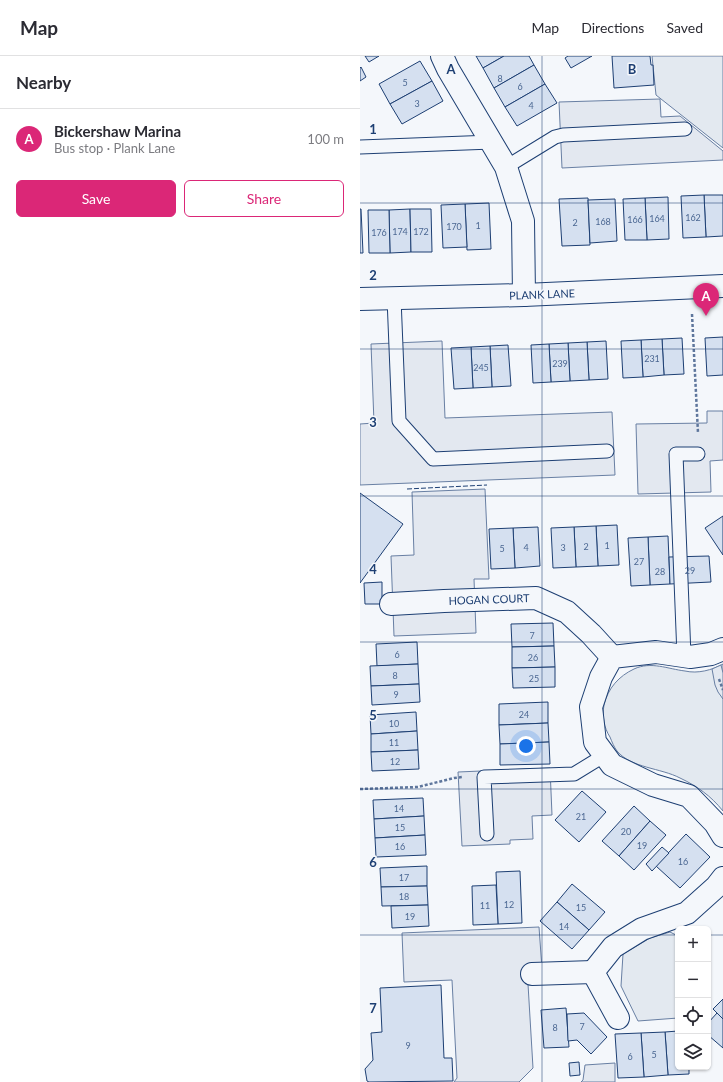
<!DOCTYPE html>
<meta charset="utf-8">
<style>
:root{--surface:#fff;--page:#f2f2f3;--text:#2b2b33;--muted:#7c7c81;--line:#e1e1e2;--accent:#db2777}
body{margin:0;font-family:Lato,sans-serif;background:var(--page);color:var(--text)}
.controls{position:absolute;right:12px;bottom:12px;display:grid;overflow:hidden;border-radius:6px;box-shadow:0 1px 3px #0004}
.controls button{width:36px;height:36px;display:grid;place-items:center;padding:0;border:0;border-bottom:1px solid var(--line);background:var(--surface);color:var(--text);font:20px sans-serif}
.you{position:absolute;left:166px;top:690px;width:14px;height:14px;margin:-10px;border:3px solid #fff;border-radius:50%;background:#1a73e8;box-shadow:0 0 0 6px #1a73e833}
.badge{display:grid;place-items:center;width:26px;height:26px;border-radius:50%;background:var(--accent);color:#fff;font-size:13px;font-weight:700}
.pin{position:absolute;translate:-50% -33px;filter:drop-shadow(0 1px 2px #0008)}
.pin::after{content:'';position:absolute;top:21px;width:14px;height:12px;background:inherit;clip-path:polygon(0 0,100% 0,50% 100%)}
.list{margin:0;padding:0;list-style:none}
h2{display:flex;justify-content:space-between;align-items:center;height:52px;margin:0;padding:0 16px;font-size:17px}
h2 small{font-size:13px;font-weight:400;color:var(--muted)}
.list li{display:grid;grid-template-columns:26px 1fr auto;gap:12px;align-items:center;box-sizing:border-box;height:60px;padding:0 16px;border-top:1px solid var(--line)}
.list b{display:block;font-size:15px;white-space:nowrap}
.list p{margin:0;font-size:13px;white-space:nowrap;color:var(--muted)}
.list em{font-size:13px;font-style:normal;color:var(--muted)}
.actions{display:flex;gap:8px;padding:12px 16px}
.actions a{flex:1;padding:9px 0;border:1px solid var(--accent);border-radius:6px;text-align:center;font-size:14px;color:var(--accent)}
.actions .main{background:var(--accent);color:#fff}
.icon{flex:none;width:22px;height:22px;fill:none;stroke:currentColor;stroke-width:2;stroke-linecap:round;stroke-linejoin:round}
.map{position:relative;flex:none;width:363px;height:1026px;overflow:hidden}
header{display:flex;align-items:center;gap:24px;box-sizing:border-box;height:56px;padding:0 20px;background:var(--surface);border-bottom:1px solid var(--line)}
header strong{font-size:19px}
nav{display:flex;gap:22px;margin-inline-start:auto;font-size:14px}
main{display:flex}
aside{flex:1;background:var(--surface)}
.map>svg:first-child{display:block}
.green{fill:#e3e9f0;stroke:#687fa3}
.parking{fill:#e3e8f0;stroke:#687fa3}
.building{fill:#d5e0f0;stroke:#1d3f73}
.lines{fill:none;stroke-linecap:round;stroke-linejoin:round}
.lane-casing{stroke:#1d3f73;stroke-width:15}
.street-casing{stroke:#1d3f73;stroke-width:24}
.secondary-casing{stroke:#1d3f73;stroke-width:24}
.path{stroke:#5e769c;stroke-width:2.5;stroke-dasharray:3 2;stroke-linecap:butt}
.lane{stroke:#f4f7fb;stroke-width:13}
.street{stroke:#f4f7fb;stroke-width:22}
.secondary{stroke:#f4f7fb;stroke-width:22}
.fence{stroke:#1d3f73;stroke-width:1;stroke-dasharray:5 2;stroke-linecap:butt}
.grid{fill:none;stroke:#1d3f73;stroke-width:1;stroke-opacity:0.55}
.labels{text-anchor:middle;dominant-baseline:central;stroke-width:3;stroke-linejoin:round;paint-order:stroke}
.number-label{font-size:9px;fill:#4b6792}
.street-label{font-size:11px;fill:#1d3f73;stroke:#f4f7fb}
.grid-label{font-size:13px;text-anchor:middle;font-weight:bold;fill:#1d3f73;stroke:#f4f7fb;stroke-width:3;stroke-linejoin:round;paint-order:stroke}
</style>
<header>
<strong>Map</strong>
<nav><a>Map</a><a>Directions</a><a>Saved</a></nav>
</header>
<main>
<aside>
<h2>Nearby<small></small></h2>
<ul class="list">
<li><span class="badge">A</span><div><b>Bickershaw Marina</b><p>Bus stop · Plank Lane</p></div><em>100 m</em></li>
</ul>
<div class="actions"><a class="main">Save</a><a>Share</a></div>
</aside>
<div class="map">
<svg width="363" height="1026" viewBox="0 0 363 1026">
<rect width="100%" height="100%" fill="#f4f7fb"/>
<g class="green">
<path d="M292,0H363V92L296,39Z"/>
<path d="M363,608V755C351,740 337,730 320,722C301,712 271,712 257,695C254,691 252,686 250,681C244,672 242,660 244,649C248,632 259,620 274,613C291,605 308,613 325,615C338,618 352,614 363,608Z"/>
<path d="M310,876L318,880V962L278,965L261,930L263,898L290,882Z"/>
</g>
<g class="parking">
<path d="M300,43L301,61L320,60L363,95V104L202,112L199,46Z"/>
<path d="M82,285L85,362L252,356L255,419L0,429V368L14,367L11,288Z"/>
<path d="M347,355H363V404L350,405L351,436L278,438L276,368L347,367Z"/>
<path d="M125,433L129,523H114L116,577L34,580L31,500L54,499L52,436Z"/>
<path d="M361,609L363,617V643L358,636L355,629L352,613Z"/>
<path d="M190,712L192,759L172,760L173,783L150,784V788L102,790L98,716Z"/>
<path d="M179,871L183,927L168,928L173,1012L159,1026H94L97,1022L92,924L44,926L42,877Z"/>
<path d="M255,1007V1026H221L223,1024L225,1009Z"/>
</g>
<g class="building">
<path d="M5,0H19L9,6Z"/>
<path d="M116,0H144L123,12Z"/>
<path d="M144,0H169L174,9L134,32L123,12Z"/>
<path d="M208,0H232L211,12L205,2Z"/>
<path d="M252,0H290L291,9H293L294,29L254,32Z"/>
<path d="M60,5L72,25L30,48L19,28Z"/>
<path d="M174,9L185,28L145,51L134,32Z"/>
<path d="M1,11L6,21L0,25V12Z"/>
<path d="M72,25L83,45L42,68L30,48Z"/>
<path d="M185,28L197,47L157,70L145,51Z"/>
<path d="M344,139H363V180L346,181Z"/>
<path d="M344,139L346,181L323,182L321,140Z"/>
<path d="M308,141L309,183L287,184L285,142Z"/>
<path d="M228,142L230,189L202,190L199,143Z"/>
<path d="M285,142L287,184H265L263,143Z"/>
<path d="M255,143L257,185L230,187L228,144Z"/>
<path d="M129,147L131,193L107,194L105,148Z"/>
<path d="M105,148L107,191L83,192L81,149Z"/>
<path d="M0,153H1L3,197H0Z"/>
<path d="M50,153L51,196L30,197L29,154Z"/>
<path d="M50,153H71L72,196H51Z"/>
<path d="M8,154H29L30,197H9Z"/>
<path d="M363,281V319L347,320L345,282Z"/>
<path d="M322,282L324,318L304,319L302,283Z"/>
<path d="M302,283L304,319L283,321L281,284Z"/>
<path d="M281,284L283,321L263,322L261,285Z"/>
<path d="M246,285L248,323L229,324L227,286Z"/>
<path d="M227,286L229,324L210,325L208,287Z"/>
<path d="M208,287L210,325L191,326L189,288Z"/>
<path d="M189,288L191,326L173,327L171,289Z"/>
<path d="M148,289L151,330L132,331L130,290Z"/>
<path d="M130,290L132,331L113,332L111,291Z"/>
<path d="M111,291L113,332L94,333L91,292Z"/>
<path d="M0,437L43,468L0,527Z"/>
<path d="M363,460V499L345,472Z"/>
<path d="M257,469L259,509L238,510L236,470Z"/>
<path d="M236,470L238,510L216,511L214,471Z"/>
<path d="M178,471L180,510L155,512L153,472Z"/>
<path d="M214,471L216,511L193,512L191,472Z"/>
<path d="M153,472L155,512L131,513L129,473Z"/>
<path d="M308,480L310,528L290,529L288,481Z"/>
<path d="M288,481L290,529L271,530L268,482Z"/>
<path d="M349,500L351,526L310,528L309,501Z"/>
<path d="M22,526V548H5L4,527Z"/>
<path d="M193,567L194,590L152,591L151,568Z"/>
<path d="M57,586L58,608L17,610L16,588Z"/>
<path d="M194,590L195,611L152,612V591Z"/>
<path d="M58,608L59,628L11,630L10,610Z"/>
<path d="M195,611V631L153,632L152,612Z"/>
<path d="M59,628L60,646L12,649L11,630Z"/>
<path d="M188,646V667L139,669V648Z"/>
<path d="M56,656L57,675L11,678L10,659Z"/>
<path d="M188,667L189,686L140,688L139,669Z"/>
<path d="M57,675L58,694L11,696V678Z"/>
<path d="M189,686L190,708L140,709V688Z"/>
<path d="M58,694L59,713L12,715L11,696Z"/>
<path d="M222,735L246,756L219,786L195,764Z"/>
<path d="M63,742L64,760L14,763L13,744Z"/>
<path d="M274,750L290,765L259,800L242,785Z"/>
<path d="M64,760L65,779L15,782L14,763Z"/>
<path d="M290,765L306,779L274,814L259,800Z"/>
<path d="M326,778L350,801L320,832L296,810Z"/>
<path d="M65,779L66,799L16,801L15,782Z"/>
<path d="M302,791L309,797L292,815L286,808Z"/>
<path d="M67,810V830L21,831L20,812Z"/>
<path d="M160,815L162,867L138,868L136,816Z"/>
<path d="M212,828L245,856L229,874L197,846Z"/>
<path d="M136,829L138,868L113,869L112,830Z"/>
<path d="M67,830L68,849L22,850L21,831Z"/>
<path d="M197,846L229,874L212,893L180,865Z"/>
<path d="M68,849L69,870L32,872L31,850Z"/>
<path d="M81,929L84,1002H92L93,1025L9,1026L7,1025L5,1013L13,1004L11,977L22,976L20,932Z"/>
<path d="M363,943V963L353,953Z"/>
<path d="M206,952L209,991L184,992L181,954Z"/>
<path d="M224,957L247,981L231,998L217,984L208,985L207,958Z"/>
<path d="M357,957L363,963V992L348,979V967Z"/>
<path d="M318,975V1011H329V1018L308,1019L305,976Z"/>
<path d="M305,976L308,1019L284,1021L281,977Z"/>
<path d="M281,977L284,1021L258,1022L255,978Z"/>
<path d="M219,1006L220,1019L210,1020L209,1007Z"/>
</g>
<g class="lines">
<defs>
<g id="lane">
<path d="M0,91L132,86"/>
<path d="M146,111L195,81L203,79L325,73"/>
<path d="M34,242L39,365L73,403L247,395"/>
<path d="M324,600L316,398H338"/>
<path d="M127,778L124,721L214,718L245,699"/>
</g>
<g id="street">
<path d="M82,0L88,13L146,111L163,165L164,239"/>
<path d="M31,548L84,545L176,542L207,556L231,578L252,601"/>
<path d="M363,593L351,598L330,601L296,596L252,601L241,621L231,651L235,686L252,709L293,729L329,740L355,767L363,780"/>
<path d="M172,918L233,916"/>
<path d="M258,962L233,916L253,891L282,873L327,857L356,831L363,822"/>
</g>
<path id="secondary" d="M0,243L164,239L363,230"/>
</defs>
<use href="#lane" class="lane-casing"/>
<use href="#street" class="street-casing"/>
<use href="#secondary" class="secondary-casing"/>
<g class="path">
<path d="M332,258L338,377"/>
<path d="M359,623L363,634"/>
<path d="M0,733L58,731L94,722L102,721"/>
</g>
<use href="#lane" class="lane"/>
<use href="#street" class="street"/>
<use href="#secondary" class="secondary"/>
<path class="fence" d="M47,433L127,429"/>
</g>
<path class="grid" d="M182,0V1026M0,147H363M0,293H363M0,440H363M0,586H363M0,733H363M0,879H318M348,879H363"/>
<g class="labels">
<g class="number-label">
<text x="140" y="22">8</text>
<text x="45" y="26">5</text>
<text x="160" y="30">6</text>
<text x="57" y="47">3</text>
<text x="171" y="49">4</text>
<text x="333" y="161">162</text>
<text x="297" y="162">164</text>
<text x="275" y="163">166</text>
<text x="243" y="165">168</text>
<text x="215" y="166">2</text>
<text x="118" y="169">1</text>
<text x="94" y="170">170</text>
<text x="40" y="175">174</text>
<text x="61" y="175">172</text>
<text x="19" y="176">176</text>
<text x="292" y="302">231</text>
<text x="200" y="307">239</text>
<text x="121" y="311">245</text>
<text x="247" y="489">1</text>
<text x="226" y="490">2</text>
<text x="166" y="491">4</text>
<text x="203" y="491">3</text>
<text x="142" y="492">5</text>
<text x="279" y="505">27</text>
<text x="330" y="514">29</text>
<text x="300" y="515">28</text>
<text x="172" y="579">7</text>
<text x="37" y="598">6</text>
<text x="173" y="601">26</text>
<text x="35" y="619">8</text>
<text x="174" y="622">25</text>
<text x="36" y="638">9</text>
<text x="164" y="658">24</text>
<text x="34" y="667">10</text>
<text x="34" y="686">11</text>
<text x="35" y="705">12</text>
<text x="39" y="752">14</text>
<text x="221" y="760">21</text>
<text x="40" y="771">15</text>
<text x="266" y="775">20</text>
<text x="282" y="789">19</text>
<text x="40" y="790">16</text>
<text x="323" y="805">16</text>
<text x="44" y="821">17</text>
<text x="44" y="840">18</text>
<text x="149" y="848">12</text>
<text x="125" y="849">11</text>
<text x="221" y="851">15</text>
<text x="50" y="860">19</text>
<text x="204" y="870">14</text>
<text x="222" y="970">7</text>
<text x="195" y="971">8</text>
<text x="48" y="989">9</text>
<text x="294" y="998">5</text>
<text x="270" y="1000">6</text>
</g>
<g class="street-label">
<text transform="translate(182 238) rotate(-2)">PLANK LANE</text>
<text transform="translate(129 543) rotate(-2)">HOGAN COURT</text>
</g>
</g>
<g class="grid-label">
<text x="91" y="18">A</text>
<text x="272" y="18">B</text>
<text x="13" y="78">1</text>
<text x="13" y="224">2</text>
<text x="13" y="371">3</text>
<text x="13" y="518">4</text>
<text x="13" y="664">5</text>
<text x="13" y="811">6</text>
<text x="13" y="957">7</text>
</g>
</svg>
<div class="controls">
<button>+</button>
<button>−</button>
<button><svg class="icon" aria-label="locate" viewBox="0 0 24 24"><circle cx="12" cy="12" r="6"/><path d="M12 2v4M12 18v4M2 12h4M18 12h4"/></svg></button>
<button><svg class="icon" aria-label="layers" viewBox="0 0 24 24"><path d="M12 4l9 5-9 5-9-5zM3 14l9 5 9-5"/></svg></button>
</div>
<div class="you"></div>
<div class="pin badge" style="left:346px;top:260px">A</div>
</div>
</main>
